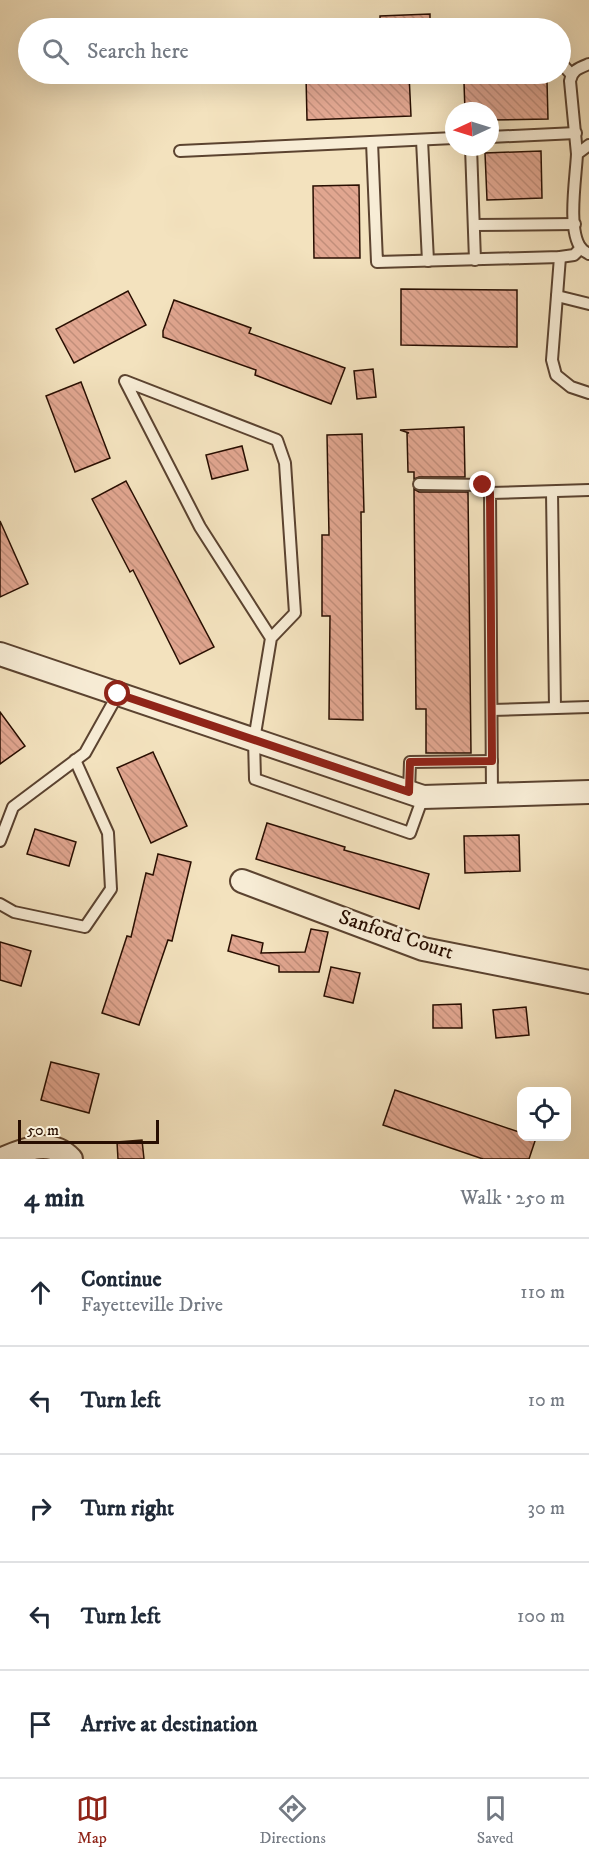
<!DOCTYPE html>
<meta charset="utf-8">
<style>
:root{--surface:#fff;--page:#f6f6f7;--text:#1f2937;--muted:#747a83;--line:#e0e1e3;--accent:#8f2418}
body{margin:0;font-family:"IM FELL DW Pica",serif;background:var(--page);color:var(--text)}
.controls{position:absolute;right:18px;bottom:18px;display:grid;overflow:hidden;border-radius:12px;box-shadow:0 6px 24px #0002}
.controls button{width:54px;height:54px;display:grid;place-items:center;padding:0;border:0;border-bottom:2px solid var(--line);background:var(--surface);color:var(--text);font:30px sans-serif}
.compass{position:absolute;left:445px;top:102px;width:54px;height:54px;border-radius:50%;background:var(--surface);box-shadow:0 6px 24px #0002;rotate:266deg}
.scale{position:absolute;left:18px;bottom:15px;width:141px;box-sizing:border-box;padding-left:6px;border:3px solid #280e01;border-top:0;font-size:16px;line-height:21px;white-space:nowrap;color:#280e01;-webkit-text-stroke:4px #f7ecd5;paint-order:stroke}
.stop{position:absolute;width:18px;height:18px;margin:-14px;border:4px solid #8f2418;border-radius:50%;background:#fff}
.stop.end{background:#8f2418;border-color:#fff;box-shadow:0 2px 6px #0008}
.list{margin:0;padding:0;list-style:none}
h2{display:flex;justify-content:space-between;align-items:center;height:78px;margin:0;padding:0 24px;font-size:26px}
h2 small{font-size:20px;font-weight:400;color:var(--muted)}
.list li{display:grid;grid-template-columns:39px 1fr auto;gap:18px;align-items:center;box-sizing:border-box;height:108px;padding:0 24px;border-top:2px solid var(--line)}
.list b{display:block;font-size:22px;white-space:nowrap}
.list p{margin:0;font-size:20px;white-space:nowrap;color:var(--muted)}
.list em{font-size:20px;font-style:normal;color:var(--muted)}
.icon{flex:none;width:33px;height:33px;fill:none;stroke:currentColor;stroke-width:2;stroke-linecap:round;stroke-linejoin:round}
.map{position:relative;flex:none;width:589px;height:1159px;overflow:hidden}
.search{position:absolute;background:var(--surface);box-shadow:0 6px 24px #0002;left:18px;right:18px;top:18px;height:66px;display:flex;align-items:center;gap:15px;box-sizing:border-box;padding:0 21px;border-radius:33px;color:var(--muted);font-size:22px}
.sheet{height:618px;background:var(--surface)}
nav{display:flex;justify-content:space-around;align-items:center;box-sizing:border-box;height:84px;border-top:2px solid var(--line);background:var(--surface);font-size:16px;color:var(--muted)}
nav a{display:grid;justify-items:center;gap:3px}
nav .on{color:var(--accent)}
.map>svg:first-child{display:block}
.building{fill:url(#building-back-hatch);stroke:#280e01;stroke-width:1.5}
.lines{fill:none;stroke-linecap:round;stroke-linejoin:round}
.lane-casing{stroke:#5b4330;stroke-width:14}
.street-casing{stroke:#5b4330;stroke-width:26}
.lane{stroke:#f7ecd5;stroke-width:10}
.street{stroke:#f7ecd5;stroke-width:22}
.route{stroke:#8f2418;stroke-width:8}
.labels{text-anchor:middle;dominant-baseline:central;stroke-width:5;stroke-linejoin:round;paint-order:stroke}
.street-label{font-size:21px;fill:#280e01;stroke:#f7ecd5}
</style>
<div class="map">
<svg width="589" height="1159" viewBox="0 0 589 1159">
<defs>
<pattern id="building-back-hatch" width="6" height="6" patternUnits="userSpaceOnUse" patternTransform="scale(1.5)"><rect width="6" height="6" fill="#e1a690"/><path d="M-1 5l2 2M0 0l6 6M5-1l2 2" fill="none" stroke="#c18e7a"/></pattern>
</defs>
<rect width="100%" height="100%" fill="#f3e2be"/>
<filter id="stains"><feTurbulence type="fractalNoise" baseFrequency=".00333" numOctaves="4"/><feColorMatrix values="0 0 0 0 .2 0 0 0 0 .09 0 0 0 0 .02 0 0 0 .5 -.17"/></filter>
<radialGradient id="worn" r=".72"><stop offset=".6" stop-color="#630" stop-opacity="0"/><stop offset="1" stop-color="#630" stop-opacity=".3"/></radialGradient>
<g class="building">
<path d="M430,14V28H380V16Z"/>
<path d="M371,74H409L411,116L307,120L306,76Z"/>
<path d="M547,81L548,119L490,120V111H465L464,83Z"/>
<path d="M541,151L542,198L487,200L485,153Z"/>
<path d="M359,185L360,258H314L313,186Z"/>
<path d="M401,289L517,290V347L401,345Z"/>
<path d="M128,291L146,325L74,363L56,329Z"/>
<path d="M174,300L251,328L249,333L345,368L331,404L255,375L256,370L163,337V331Z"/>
<path d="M373,369L376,397L357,399L354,371Z"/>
<path d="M81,382L110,458L75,472L46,396Z"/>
<path d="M464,427L465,477H419L414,479V472H408L407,433H409L400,430Z"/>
<path d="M362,434L364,512H361L363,720L329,719L330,616H322V535H329L327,435Z"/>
<path d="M242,446L248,470L212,479L206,455Z"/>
<path d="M126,481L214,647L180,664L133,570L130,572L92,499Z"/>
<path d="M414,489L419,492H468L471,753H426V709H416Z"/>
<path d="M0,521L28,584L0,597Z"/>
<path d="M0,712L25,746L0,764Z"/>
<path d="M153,752L187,826L151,843L117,768Z"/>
<path d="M267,823L345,847L344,850L429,874L419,909L256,859Z"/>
<path d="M35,829L76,842L69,866L27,854Z"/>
<path d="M519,835L520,871L465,873L464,836Z"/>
<path d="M158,854L191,862L172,941L168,940L139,1025L102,1013L127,936L131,937L146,873L153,875Z"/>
<path d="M311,929L328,932L319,972H279V966L228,951L232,935L263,943L261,953L305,952Z"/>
<path d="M0,942L31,951L21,986L0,980Z"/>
<path d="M331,967L360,973L353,1003L324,996Z"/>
<path d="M461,1004L462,1028H433V1005Z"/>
<path d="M526,1007L529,1035L496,1038L493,1010Z"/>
<path d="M51,1062L99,1074L89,1113L41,1100Z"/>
<path d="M395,1090L522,1133V1137L536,1138L529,1159H483L383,1125Z"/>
<path d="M142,1140L144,1159H118L117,1142Z"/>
</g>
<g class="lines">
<defs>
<g id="lane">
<path d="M560,62L571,74"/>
<path d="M490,137L576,133"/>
<path d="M422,140L428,261"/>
<path d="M372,142L377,262L560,257L574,255L581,248"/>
<path d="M589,145L577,154C576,177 567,230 581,248C583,251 586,252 589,254"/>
<path d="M471,147L475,260"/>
<path d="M180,151L454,138"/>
<path d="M577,154L570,81C572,70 579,68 589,64"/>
<path d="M474,225L575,224"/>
<path d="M560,257L552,360L556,375L571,387L589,393"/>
<path d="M557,296L589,304"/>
<path d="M419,484L483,485L490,493"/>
<path d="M552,492L555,708"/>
<path d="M271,638L295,613L285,463L277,440L125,381L200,527L271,638L254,740L255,779L410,833L423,797"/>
<path d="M492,710L589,707"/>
<path d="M409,792L410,762L492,761"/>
<path d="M492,795L490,493L589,490"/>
<path d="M0,841L13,807L85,753L118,694"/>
<path d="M0,904L14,912L85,927L111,889L108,833L75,760"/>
</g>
<g id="street">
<path d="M0,654L423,797L589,792"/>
<path d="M242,881L423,949L589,982"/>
<path d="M2,1159C25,1149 51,1138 71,1159"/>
</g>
</defs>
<use href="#lane" class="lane-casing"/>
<use href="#street" class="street-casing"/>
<use href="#lane" class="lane"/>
<use href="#street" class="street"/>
</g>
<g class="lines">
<path class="route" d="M118,694L409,792L410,762L492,761L490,493L483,485"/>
</g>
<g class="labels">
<g class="street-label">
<text transform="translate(396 935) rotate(18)">Sanford Court</text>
</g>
</g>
<rect width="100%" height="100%" filter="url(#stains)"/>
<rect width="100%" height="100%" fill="url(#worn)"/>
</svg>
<div class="controls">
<button><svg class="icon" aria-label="locate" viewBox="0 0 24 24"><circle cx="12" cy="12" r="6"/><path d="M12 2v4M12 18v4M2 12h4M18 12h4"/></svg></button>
</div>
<svg class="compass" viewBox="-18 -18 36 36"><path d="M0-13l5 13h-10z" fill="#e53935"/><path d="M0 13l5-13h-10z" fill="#747a83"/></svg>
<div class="scale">50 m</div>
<div class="stop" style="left:118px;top:694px"></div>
<div class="stop end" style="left:483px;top:485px"></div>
<div class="search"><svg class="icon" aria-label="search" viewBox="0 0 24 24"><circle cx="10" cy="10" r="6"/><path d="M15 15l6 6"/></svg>Search here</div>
</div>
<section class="sheet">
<h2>4 min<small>Walk · 250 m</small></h2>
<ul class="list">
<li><svg class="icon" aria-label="ahead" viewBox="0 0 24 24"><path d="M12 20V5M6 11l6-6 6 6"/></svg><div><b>Continue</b><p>Fayetteville Drive</p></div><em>110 m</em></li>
<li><svg class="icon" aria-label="left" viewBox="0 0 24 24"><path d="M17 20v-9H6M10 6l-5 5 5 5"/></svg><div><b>Turn left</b></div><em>10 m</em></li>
<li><svg class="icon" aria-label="right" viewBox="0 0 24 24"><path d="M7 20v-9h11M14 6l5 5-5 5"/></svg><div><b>Turn right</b></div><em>30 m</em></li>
<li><svg class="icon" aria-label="left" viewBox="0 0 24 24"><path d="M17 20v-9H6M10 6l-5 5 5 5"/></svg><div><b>Turn left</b></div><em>100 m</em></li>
<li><svg class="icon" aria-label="arrive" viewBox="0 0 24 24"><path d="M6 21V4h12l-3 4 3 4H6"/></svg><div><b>Arrive at destination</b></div></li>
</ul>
</section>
<nav>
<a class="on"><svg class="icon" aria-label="map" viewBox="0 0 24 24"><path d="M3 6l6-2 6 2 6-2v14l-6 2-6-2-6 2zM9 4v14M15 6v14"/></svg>Map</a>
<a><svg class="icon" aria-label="directions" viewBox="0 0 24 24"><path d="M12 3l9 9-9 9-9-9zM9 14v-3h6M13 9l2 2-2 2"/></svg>Directions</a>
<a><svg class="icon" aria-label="saved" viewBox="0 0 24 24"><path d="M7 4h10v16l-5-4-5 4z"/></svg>Saved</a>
</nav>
